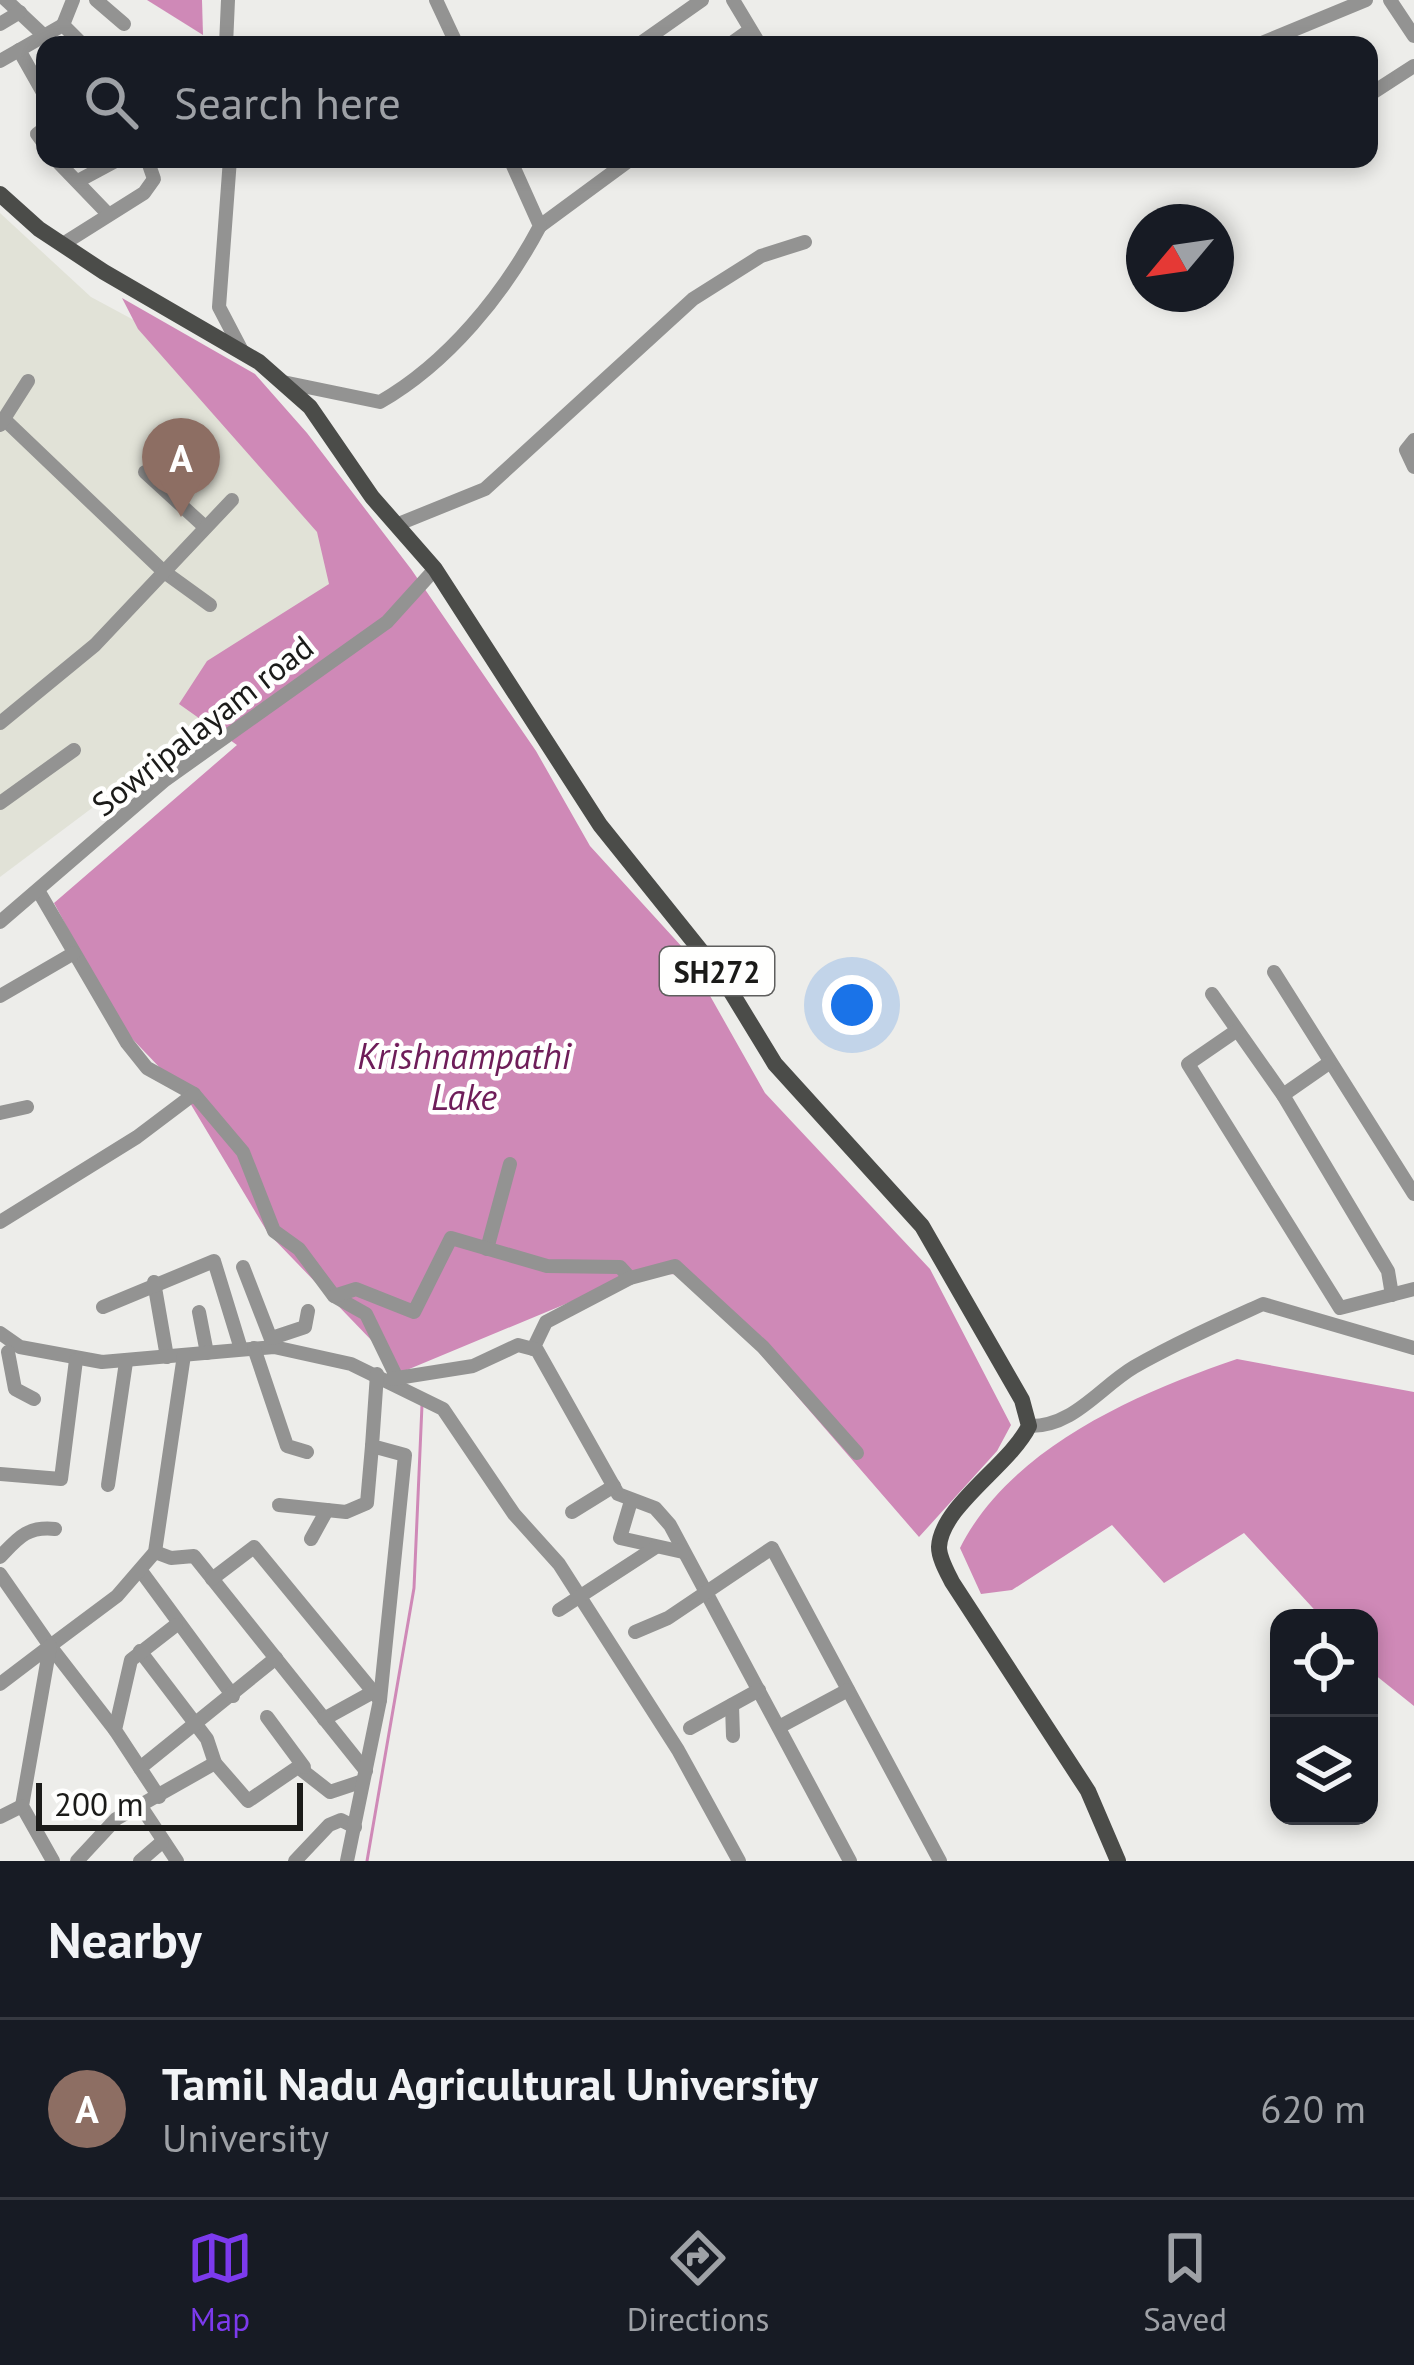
<!DOCTYPE html>
<style>
:root{--surface:#171b24;--page:#20242c;--text:#f1f3f6;--muted:#9ea1a6;--line:#363941;--accent:#7c3aed}
body{margin:0;font-family:"PT Sans",sans-serif;background:var(--page);color:var(--text)}
.controls{position:absolute;right:36px;bottom:36px;display:grid;overflow:hidden;border-radius:24px;box-shadow:0 6px 18px #0003}
.controls button{width:108px;height:108px;display:grid;place-items:center;padding:0;border:0;border-bottom:3px solid var(--line);background:var(--surface);color:var(--text);font:60px sans-serif}
.compass{position:absolute;left:1126px;top:204px;width:108px;height:108px;border-radius:50%;background:var(--surface);box-shadow:0 6px 18px #0003;rotate:241deg}
.scale{position:absolute;left:36px;bottom:30px;width:267px;box-sizing:border-box;padding-left:12px;border:6px solid #1b1b19;border-top:0;font-size:33px;line-height:42px;white-space:nowrap;color:#1b1b19;-webkit-text-stroke:9px #fffffe;paint-order:stroke}
.you{position:absolute;left:852px;top:1005px;width:42px;height:42px;margin:-30px;border:9px solid #fff;border-radius:50%;background:#1a73e8;box-shadow:0 0 0 18px #1a73e833}
.badge{display:grid;place-items:center;width:78px;height:78px;border-radius:50%;background:var(--accent);color:#fff;font-size:39px;font-weight:700}
.pin{position:absolute;translate:-50% -99px;filter:drop-shadow(0 3px 6px #0008)}
.pin::after{content:'';position:absolute;top:63px;width:42px;height:36px;background:inherit;clip-path:polygon(0 0,100% 0,50% 100%)}
.list{margin:0;padding:0;list-style:none}
h2{display:flex;justify-content:space-between;align-items:center;height:156px;margin:0;padding:0 48px;font-size:51px}
h2 small{font-size:39px;font-weight:400;color:var(--muted)}
.list li{display:grid;grid-template-columns:78px 1fr auto;gap:36px;align-items:center;box-sizing:border-box;height:180px;padding:0 48px;border-top:3px solid var(--line)}
.list b{display:block;font-size:45px;white-space:nowrap}
.list p{margin:0;font-size:39px;white-space:nowrap;color:var(--muted)}
.list em{font-size:39px;font-style:normal;color:var(--muted)}
.icon{flex:none;width:66px;height:66px;fill:none;stroke:currentColor;stroke-width:2;stroke-linecap:round;stroke-linejoin:round}
.map{position:relative;flex:none;width:1414px;height:1861px;overflow:hidden}
.search{position:absolute;background:var(--surface);box-shadow:0 6px 18px #0003;left:36px;right:36px;top:36px;height:132px;display:flex;align-items:center;gap:30px;box-sizing:border-box;padding:0 42px;border-radius:24px;color:var(--muted);font-size:45px}
.sheet{height:336px;background:var(--surface)}
nav{display:flex;justify-content:space-around;align-items:center;box-sizing:border-box;height:168px;border-top:3px solid var(--line);background:var(--surface);font-size:33px;color:var(--muted)}
nav a{display:grid;justify-items:center;gap:6px}
nav .on{color:var(--accent)}
.map>svg:first-child{display:block}
.built{fill:#e1e2d7}
.water{fill:#cf89b7}
.lines{fill:none;stroke-linecap:round;stroke-linejoin:round}
.stream{stroke:#cf89b7;stroke-width:3}
.minor{stroke:#939392;stroke-width:14}
.major{stroke:#4b4c49;stroke-width:16}
.labels{text-anchor:middle;dominant-baseline:central;stroke-width:9;stroke-linejoin:round;paint-order:stroke}
.shield{fill:#fffffe;stroke:#5f5f5e;stroke-width:3}
.shield-label{font-size:30px;font-weight:bold;fill:#1b1b19}
.street-label{font-size:33px;fill:#1b1b19;stroke:#fffffe}
.water-label{font-size:36px;font-style:italic;fill:#6e1d59;stroke:#fffffe}
</style>
<div class="map">
<svg width="1414" height="1861" viewBox="0 0 1414 1861">
<rect width="100%" height="100%" fill="#ededea"/>
<path class="built" d="M0,213L91,297L210,361L403,575L0,877Z"/>
<g class="water">
<path d="M147,0H202L203,35Z"/>
<path d="M122,298L255,374L307,433L411,569L536,751L590,846L683,948L765,1093L930,1269L1011,1425L997,1451L919,1537L692,1275L640,1273L402,1372L268,1233L184,1093L120,1026L54,903L237,745L179,704L207,661L329,584L317,532L138,329Z"/>
<path d="M1237,1359L1414,1392V1706L1369,1670V1618H1322L1244,1533L1164,1583L1112,1525L1012,1590L981,1594L960,1548C1010,1448 1137,1393 1237,1359Z"/>
</g>
<g class="lines">
<path class="stream" d="M367,1861L414,1588L422,1405"/>
<g class="minor">
<path d="M6,0L54,45"/>
<path d="M96,0L124,24"/>
<path d="M436,0L457,45"/>
<path d="M733,0L760,45"/>
<path d="M1390,0L1414,36"/>
<path d="M0,24L20,12"/>
<path d="M63,25L73,0"/>
<path d="M226,45L228,0"/>
<path d="M638,45L702,0"/>
<path d="M729,45L750,30"/>
<path d="M1257,45L1366,0"/>
<path d="M19,50L45,96"/>
<path d="M0,61L63,25L83,45"/>
<path d="M1369,95L1414,66"/>
<path d="M45,128L37,134L45,145"/>
<path d="M55,159L108,214"/>
<path d="M230,159L219,307L242,351"/>
<path d="M78,181L119,159"/>
<path d="M540,226L631,159"/>
<path d="M63,244L144,193L154,179L147,159"/>
<path d="M283,382L380,402C448,363 504,294 540,226L510,159"/>
<path d="M6,421L163,571L210,605"/>
<path d="M0,425L28,381"/>
<path d="M1414,440L1406,450L1414,467"/>
<path d="M145,472L205,527"/>
<path d="M396,525L485,489L693,299L761,256L805,242"/>
<path d="M0,723L95,645L232,500"/>
<path d="M0,803L74,750"/>
<path d="M39,892L127,1043L147,1068L194,1094L243,1152L274,1231L299,1249L334,1296L366,1314L397,1378"/>
<path d="M0,922L165,780L387,622L435,569"/>
<path d="M1274,972L1414,1194"/>
<path d="M1212,994L1283,1095L1388,1271L1392,1295"/>
<path d="M0,996L74,953"/>
<path d="M1236,1031L1188,1064L1340,1308L1414,1289"/>
<path d="M1283,1095L1329,1063"/>
<path d="M0,1113L27,1107"/>
<path d="M0,1222L137,1137L194,1094"/>
<path d="M487,1249L510,1164"/>
<path d="M243,1267L274,1347"/>
<path d="M154,1282L167,1357"/>
<path d="M334,1296L356,1289L414,1312L451,1238L547,1266L620,1267L630,1278"/>
<path d="M103,1307L214,1261L241,1349"/>
<path d="M199,1312L207,1353"/>
<path d="M0,1333L20,1347L102,1362L274,1347L351,1364L443,1409L514,1514L559,1564L678,1750L739,1861"/>
<path d="M272,1338L305,1327L308,1311"/>
<path d="M254,1348L287,1446L307,1452"/>
<path d="M533,1349L546,1322L630,1278L675,1266L763,1347L857,1453"/>
<path d="M8,1352L15,1389L34,1399"/>
<path d="M391,1379L473,1366L518,1345L537,1350L618,1494L655,1508L670,1525L850,1861"/>
<path d="M1029,1426C1073,1427 1099,1388 1134,1367C1176,1343 1219,1324 1263,1304L1414,1348"/>
<path d="M0,1474L61,1479L76,1360"/>
<path d="M108,1485L126,1362"/>
<path d="M631,1501L620,1538L683,1552"/>
<path d="M279,1505L346,1512L367,1503L372,1446"/>
<path d="M572,1512L614,1486"/>
<path d="M311,1539L327,1510"/>
<path d="M155,1552L171,1558L194,1556L366,1771"/>
<path d="M0,1557C18,1538 27,1526 55,1529"/>
<path d="M141,1571L233,1696"/>
<path d="M0,1574L50,1646L117,1596L155,1552L184,1355"/>
<path d="M212,1579L254,1547L380,1700"/>
<path d="M559,1610L656,1547"/>
<path d="M635,1632L668,1618L772,1548L940,1861"/>
<path d="M50,1646L115,1730"/>
<path d="M140,1651L207,1739L215,1763L248,1801L298,1767L330,1792L363,1781"/>
<path d="M0,1684L50,1646L22,1806L53,1861"/>
<path d="M732,1705L733,1736"/>
<path d="M267,1717L304,1767"/>
<path d="M324,1719L373,1692"/>
<path d="M779,1727L848,1690"/>
<path d="M690,1728L759,1690"/>
<path d="M140,1768L276,1658"/>
<path d="M159,1797L115,1730L131,1660L176,1625"/>
<path d="M140,1805L177,1861"/>
<path d="M0,1817L22,1806"/>
<path d="M77,1861L116,1819L215,1763"/>
<path d="M140,1861L162,1842"/>
<path d="M295,1861L329,1825L341,1820L355,1827"/>
<path d="M347,1861L380,1700L405,1455L372,1446L377,1374"/>
</g>
<path class="major" d="M0,194L39,229L104,272L259,362L310,407L372,497L435,569L600,825L722,977L775,1064L922,1226L1022,1400L1029,1426C1010,1465 941,1506 939,1547C939,1558 947,1572 952,1582L1088,1791L1118,1861"/>
</g>
<g class="labels">
<rect class="shield" x="660" y="947" width="114" height="48" rx="9"/>
<g class="shield-label">
<text x="717" y="971">SH272</text>
</g>
<g class="street-label">
<text transform="translate(202 725) rotate(-38)">Sowripalayam road</text>
</g>
<g class="water-label">
<text x="464" y="1055">Krishnampathi<tspan x="464" dy="41">Lake</tspan></text>
</g>
</g>
</svg>
<div class="controls">
<button><svg class="icon" aria-label="locate" viewBox="0 0 24 24"><circle cx="12" cy="12" r="6"/><path d="M12 2v4M12 18v4M2 12h4M18 12h4"/></svg></button>
<button><svg class="icon" aria-label="layers" viewBox="0 0 24 24"><path d="M12 4l9 5-9 5-9-5zM3 14l9 5 9-5"/></svg></button>
</div>
<svg class="compass" viewBox="-18 -18 36 36"><path d="M0-13l5 13h-10z" fill="#e53935"/><path d="M0 13l5-13h-10z" fill="#9ea1a6"/></svg>
<div class="scale">200 m</div>
<div class="you"></div>
<div class="pin badge" style="left:181px;top:517px;background:#8d6e63">A</div>
<div class="search"><svg class="icon" aria-label="search" viewBox="0 0 24 24"><circle cx="10" cy="10" r="6"/><path d="M15 15l6 6"/></svg>Search here</div>
</div>
<section class="sheet">
<h2>Nearby<small></small></h2>
<ul class="list">
<li><span class="badge" style="background:#8d6e63">A</span><div><b>Tamil Nadu Agricultural University</b><p>University</p></div><em>620 m</em></li>
</ul>
</section>
<nav>
<a class="on"><svg class="icon" aria-label="map" viewBox="0 0 24 24"><path d="M3 6l6-2 6 2 6-2v14l-6 2-6-2-6 2zM9 4v14M15 6v14"/></svg>Map</a>
<a><svg class="icon" aria-label="directions" viewBox="0 0 24 24"><path d="M12 3l9 9-9 9-9-9zM9 14v-3h6M13 9l2 2-2 2"/></svg>Directions</a>
<a><svg class="icon" aria-label="saved" viewBox="0 0 24 24"><path d="M7 4h10v16l-5-4-5 4z"/></svg>Saved</a>
</nav>
